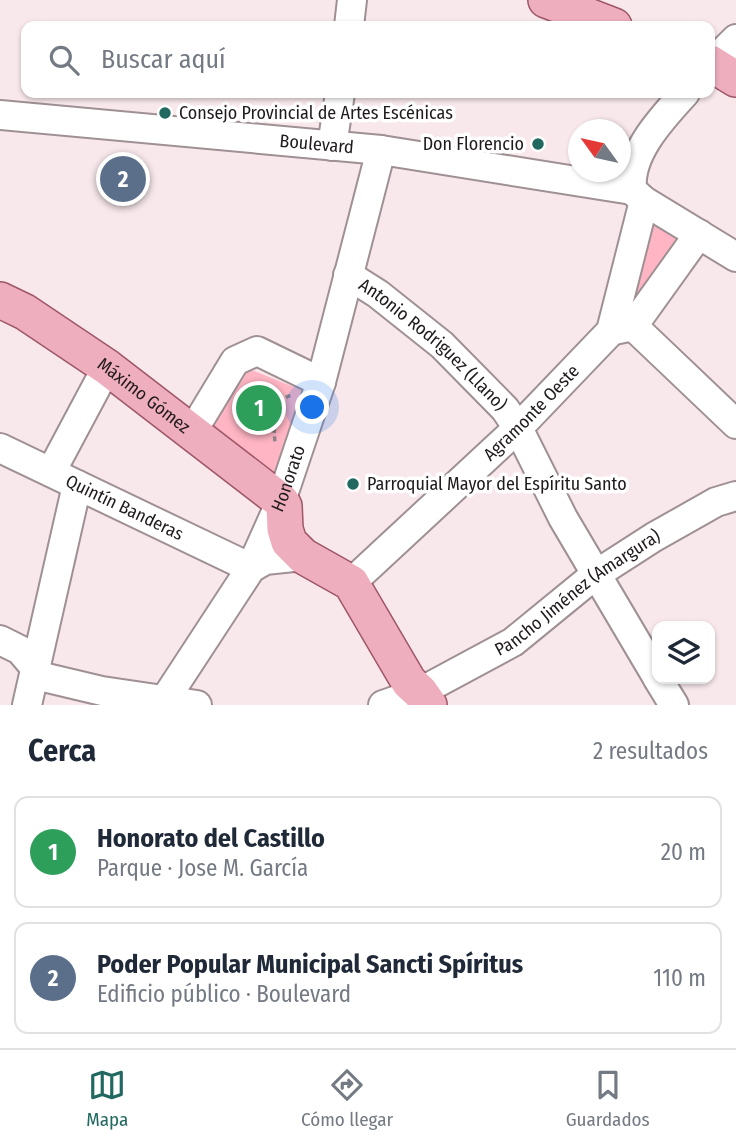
<!DOCTYPE html>
<html lang="es">
<meta charset="utf-8">
<style>
:root{--surface:#fff;--page:#f6f6f7;--text:#1f2937;--muted:#747a83;--line:#e0e1e3;--accent:#216960}
body{margin:0;font-family:"Fira Sans Condensed",sans-serif;background:var(--page);color:var(--text)}
.controls{position:absolute;right:21px;bottom:21px;display:grid;overflow:hidden;border-radius:14px;box-shadow:0 2px 5px #0004}
.controls button{width:63px;height:63px;display:grid;place-items:center;padding:0;border:0;border-bottom:2px solid var(--line);background:var(--surface);color:var(--text);font:35px sans-serif}
.compass{position:absolute;left:568px;top:119px;width:63px;height:63px;border-radius:50%;background:var(--surface);box-shadow:0 2px 5px #0004;rotate:303deg}
.you{position:absolute;left:313px;top:408px;width:24px;height:24px;margin:-18px;border:5px solid #fff;border-radius:50%;background:#1a73e8;box-shadow:0 0 0 10px #1a73e833}
.badge{display:grid;place-items:center;width:46px;height:46px;border-radius:50%;background:var(--accent);color:#fff;font-size:23px;font-weight:700}
.pin{position:absolute;translate:-50% -50%;border:4px solid #fff;box-shadow:0 2px 7px #0006}
.list{margin:0;padding:0;list-style:none}
h2{display:flex;justify-content:space-between;align-items:center;height:91px;margin:0;padding:0 28px;font-size:30px}
h2 small{font-size:23px;font-weight:400;color:var(--muted)}
.list li{display:grid;grid-template-columns:46px 1fr auto;gap:21px;align-items:center;box-sizing:border-box;height:112px;margin:0 14px 14px;padding:0 14px;border:2px solid var(--line);border-radius:14px}
.list b{display:block;font-size:26px;white-space:nowrap}
.list p{margin:0;font-size:23px;white-space:nowrap;color:var(--muted)}
.list em{font-size:23px;font-style:normal;color:var(--muted)}
.icon{flex:none;width:38px;height:38px;fill:none;stroke:currentColor;stroke-width:2;stroke-linecap:round;stroke-linejoin:round}
.map{position:relative;flex:none;width:736px;height:705px;overflow:hidden}
.search{position:absolute;background:var(--surface);box-shadow:0 2px 5px #0004;left:21px;right:21px;top:21px;height:77px;display:flex;align-items:center;gap:18px;box-sizing:border-box;padding:0 24px;border-radius:14px;color:var(--muted);font-size:26px}
.sheet{height:343px;background:var(--surface)}
nav{display:flex;justify-content:space-around;align-items:center;box-sizing:border-box;height:98px;border-top:2px solid var(--line);background:var(--surface);font-size:19px;color:var(--muted)}
nav a{display:grid;justify-items:center;gap:4px}
nav .on{color:var(--accent)}
.map>svg:first-child{display:block}
.green{fill:#ffb5c4}
.lines{fill:none;stroke-linecap:round;stroke-linejoin:round}
.minor-casing{stroke:#9f9093;stroke-width:32}
.major-casing{stroke:#9e5768;stroke-width:38}
.path{stroke:#908588;stroke-width:3.5;stroke-dasharray:5 3.5;stroke-linecap:butt}
.minor{stroke:#fff;stroke-width:28}
.major{stroke:#eeaebe;stroke-width:35}
.poi-dot{fill:#216960;stroke:#fff;stroke-width:2.5}
.labels{text-anchor:middle;dominant-baseline:central;stroke-width:7;stroke-linejoin:round;paint-order:stroke}
.poi-label{font-size:18px;fill:#1f1a1b;stroke:#fff;text-anchor:start}
.street-label{font-size:18px;fill:#1f1a1b;stroke:#fff}
</style>
<div class="map">
<svg width="736" height="705" viewBox="0 0 736 705">
<rect width="100%" height="100%" fill="#f8e8eb"/>
<g class="green">
<path d="M649,212L693,240L640,309L623,311Z"/>
<path d="M247,368L301,390L276,480L209,426Z"/>
</g>
<g class="lines">
<defs>
<g id="minor">
<path d="M349,26L352,0"/>
<path d="M710,65L736,39"/>
<path id="s1" d="M0,115L381,150L632,190"/>
<path d="M332,146L340,93"/>
<path d="M632,190L644,201L736,257"/>
<path d="M632,190C628,154 662,118 685,93"/>
<path id="s2" d="M348,275L378,294L442,345L505,409L518,428L563,518L657,677"/>
<path d="M633,326L736,424"/>
<path d="M614,330L633,326L699,234"/>
<path d="M192,432L235,361L257,351L321,382"/>
<path id="s3" d="M0,448L251,568L265,560L303,556"/>
<path d="M51,472L107,367"/>
<path id="s4" d="M351,583L518,428L611,331L644,201"/>
<path d="M0,640L20,650L43,677L102,691L197,705"/>
<path d="M658,679L674,705"/>
<path id="s5" d="M164,701L251,568L281,501L321,382L381,150"/>
<path d="M27,705L77,485"/>
<path id="s6" d="M383,705L420,692L513,642L595,575L654,537L716,502L736,496"/>
</g>
<g id="major">
<path d="M546,0L614,26"/>
<path d="M710,63L736,79"/>
<path id="s7" d="M0,300L25,312L107,367L281,501L284,506L285,529L289,542L303,556L351,583L409,682L420,692L429,705"/>
</g>
</defs>
<use href="#minor" class="minor-casing"/>
<use href="#major" class="major-casing"/>
<g class="path">
<circle cx="259" cy="411" r="21"/>
<path d="M278,401L293,394"/>
<path d="M274,428L275,443"/>
</g>
<use href="#minor" class="minor"/>
<use href="#major" class="major"/>
</g>
<g class="poi-dot">
<circle cx="165" cy="113" r="7"/>
<circle cx="538" cy="144" r="7"/>
<circle cx="353" cy="484" r="7"/>
</g>
<g class="labels">
<g class="poi-label">
<text x="179" y="113">Consejo Provincial de Artes Escénicas</text>
<text x="524" y="144" text-anchor="end">Don Florencio</text>
<text x="367" y="484">Parroquial Mayor del Espíritu Santo</text>
</g>
<g class="street-label">
<text stroke="none"><textPath href="#s1" startOffset="318">Boulevard</textPath></text>
<text stroke="none"><textPath href="#s2" startOffset="110">Antonio Rodriguez (Llano)</textPath></text>
<text stroke="none"><textPath href="#s7" startOffset="173">Máximo Gómez</textPath></text>
<text stroke="none"><textPath href="#s4" startOffset="248">Agramonte Oeste</textPath></text>
<text stroke="none"><textPath href="#s5" startOffset="256">Honorato</textPath></text>
<text stroke="none"><textPath href="#s3" startOffset="138">Quintín Banderas</textPath></text>
<text stroke="none"><textPath href="#s6" startOffset="226">Pancho Jiménez (Amargura)</textPath></text>
</g>
</g>
</svg>
<div class="controls">
<button><svg class="icon" aria-label="layers" viewBox="0 0 24 24"><path d="M12 4l9 5-9 5-9-5zM3 14l9 5 9-5"/></svg></button>
</div>
<svg class="compass" viewBox="-18 -18 36 36"><path d="M0-13l5 13h-10z" fill="#e53935"/><path d="M0 13l5-13h-10z" fill="#747a83"/></svg>
<div class="you"></div>
<div class="pin badge" style="left:259px;top:408px;background:#2e9e5b">1</div>
<div class="pin badge" style="left:123px;top:179px;background:#5c6f8a">2</div>
<div class="search"><svg class="icon" aria-label="search" viewBox="0 0 24 24"><circle cx="10" cy="10" r="6"/><path d="M15 15l6 6"/></svg>Buscar aquí</div>
</div>
<section class="sheet">
<h2>Cerca<small>2 resultados</small></h2>
<ul class="list">
<li><span class="badge" style="background:#2e9e5b">1</span><div><b>Honorato del Castillo</b><p>Parque · Jose M. García</p></div><em>20 m</em></li>
<li><span class="badge" style="background:#5c6f8a">2</span><div><b>Poder Popular Municipal Sancti Spíritus</b><p>Edificio público · Boulevard</p></div><em>110 m</em></li>
</ul>
</section>
<nav>
<a class="on"><svg class="icon" aria-label="map" viewBox="0 0 24 24"><path d="M3 6l6-2 6 2 6-2v14l-6 2-6-2-6 2zM9 4v14M15 6v14"/></svg>Mapa</a>
<a><svg class="icon" aria-label="directions" viewBox="0 0 24 24"><path d="M12 3l9 9-9 9-9-9zM9 14v-3h6M13 9l2 2-2 2"/></svg>Cómo llegar</a>
<a><svg class="icon" aria-label="saved" viewBox="0 0 24 24"><path d="M7 4h10v16l-5-4-5 4z"/></svg>Guardados</a>
</nav>
